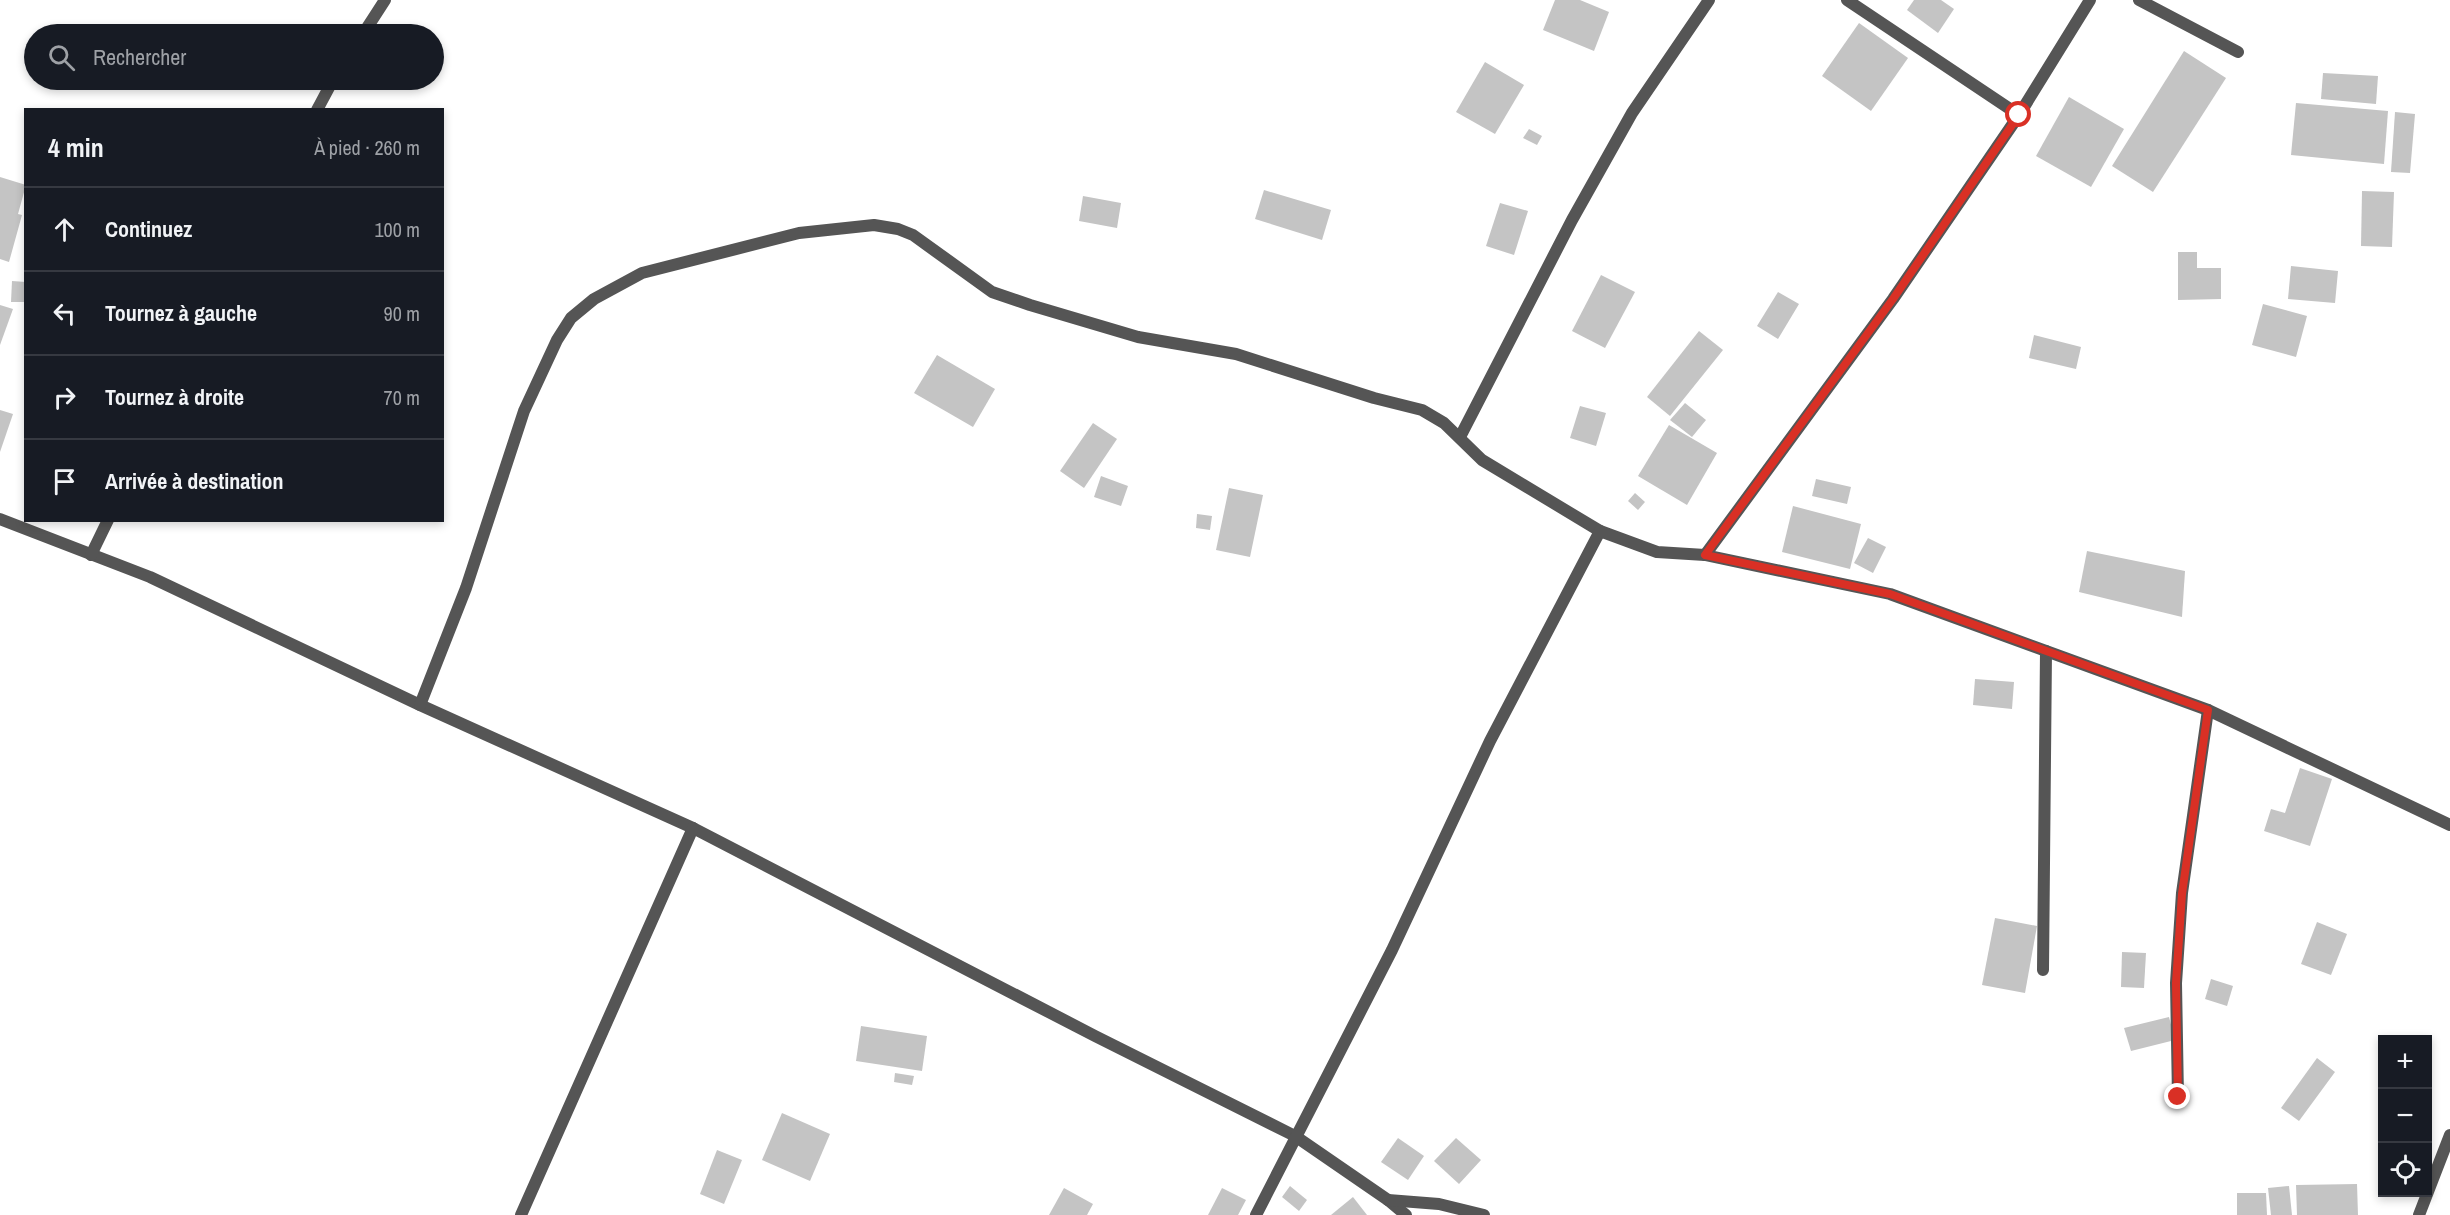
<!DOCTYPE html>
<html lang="fr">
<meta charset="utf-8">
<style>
:root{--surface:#171b24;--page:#242831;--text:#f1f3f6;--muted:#9ea1a6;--line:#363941}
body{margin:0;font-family:"Archivo Narrow",sans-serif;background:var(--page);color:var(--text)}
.controls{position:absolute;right:18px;bottom:18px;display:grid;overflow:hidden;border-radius:0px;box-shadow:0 3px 9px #0003}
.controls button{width:54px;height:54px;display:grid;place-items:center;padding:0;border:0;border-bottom:2px solid var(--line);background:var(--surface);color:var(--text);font:30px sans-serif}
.stop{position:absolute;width:18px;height:18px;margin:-14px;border:4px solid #d93025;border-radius:50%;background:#fff}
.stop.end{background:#d93025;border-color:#fff;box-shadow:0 2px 6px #0008}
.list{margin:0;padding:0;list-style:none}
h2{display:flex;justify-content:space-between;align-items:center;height:78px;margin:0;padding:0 24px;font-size:26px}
h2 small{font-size:20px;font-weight:400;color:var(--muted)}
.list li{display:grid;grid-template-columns:39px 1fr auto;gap:18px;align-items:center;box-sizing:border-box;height:84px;padding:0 24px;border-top:2px solid var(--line)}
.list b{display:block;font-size:22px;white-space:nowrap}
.list em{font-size:20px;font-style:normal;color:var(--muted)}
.icon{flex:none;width:33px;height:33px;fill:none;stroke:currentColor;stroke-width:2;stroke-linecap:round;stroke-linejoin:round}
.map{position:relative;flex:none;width:2450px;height:1215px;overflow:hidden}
.search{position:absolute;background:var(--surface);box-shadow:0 3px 9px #0003;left:24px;top:24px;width:420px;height:66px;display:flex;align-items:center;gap:15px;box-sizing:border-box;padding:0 21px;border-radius:33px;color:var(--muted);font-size:22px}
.panel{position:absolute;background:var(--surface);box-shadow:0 3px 9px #0003;left:24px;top:108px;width:420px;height:414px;border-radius:0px}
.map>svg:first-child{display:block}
.building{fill:#c4c4c4}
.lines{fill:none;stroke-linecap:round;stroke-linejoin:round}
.street{stroke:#555;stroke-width:12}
.route{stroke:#d93025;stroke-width:8}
</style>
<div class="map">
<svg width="2450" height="1215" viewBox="0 0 2450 1215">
<rect width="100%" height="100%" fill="#fff"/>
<g class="building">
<path d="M1555,0H1580L1609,12L1594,51L1543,30Z"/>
<path d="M1914,0H1941L1954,9L1938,33L1907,10Z"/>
<path d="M1859,23L1908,58L1871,111L1822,76Z"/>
<path d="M2184,51L2226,78L2153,192L2112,166Z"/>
<path d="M1485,62L1524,85L1495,134L1456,112Z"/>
<path d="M2323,73L2378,76L2376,104L2321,99Z"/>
<path d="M2069,97L2124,129L2091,187L2036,156Z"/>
<path d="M2296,103L2388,111L2384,164L2291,155Z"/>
<path d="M2395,112L2415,114L2410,173L2391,172Z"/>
<path d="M1529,129L1542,136L1537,145L1523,138Z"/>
<path d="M0,177L26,185L18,214L22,215L9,262L0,259Z"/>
<path d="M1264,190L1331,210L1322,240L1255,219Z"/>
<path d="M2362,191L2394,192L2392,247L2361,246Z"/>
<path d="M1083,196L1121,203L1117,228L1079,221Z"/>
<path d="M1500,203L1528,211L1514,255L1486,246Z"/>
<path d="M2178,252H2197V268H2221V299L2178,300Z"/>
<path d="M2291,266L2338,271L2335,303L2288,299Z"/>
<path d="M1601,275L1635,292L1605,348L1572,331Z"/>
<path d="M12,281L26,282V302H11Z"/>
<path d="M1778,292L1799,304L1778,339L1757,326Z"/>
<path d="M2263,304L2307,316L2296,357L2252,345Z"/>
<path d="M0,305L13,309L0,345Z"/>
<path d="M1699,331L1723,350L1670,416L1647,397Z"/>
<path d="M2034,335L2081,347L2076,369L2029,358Z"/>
<path d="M937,355L995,389L973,427L914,393Z"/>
<path d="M1685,403L1706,420L1692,437L1670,420Z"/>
<path d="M1580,406L1606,413L1596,446L1570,438Z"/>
<path d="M0,410L13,414L0,452Z"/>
<path d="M1093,423L1117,439L1084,488L1060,471Z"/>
<path d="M1669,425L1717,453L1687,505L1638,476Z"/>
<path d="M1101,476L1128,486L1121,506L1094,497Z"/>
<path d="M1816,479L1851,487L1847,504L1812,496Z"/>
<path d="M1229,488L1263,495L1250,557L1216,550Z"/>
<path d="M1635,493L1645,502L1638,510L1628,501Z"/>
<path d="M1793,506L1861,524L1850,569L1782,552Z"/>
<path d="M1197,514L1212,516L1210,530L1196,528Z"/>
<path d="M1868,538L1886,547L1873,573L1854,563Z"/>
<path d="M2087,551L2185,571L2182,617L2079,592Z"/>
<path d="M1975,679L2014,682L2012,709L1973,705Z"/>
<path d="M2300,768L2332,779L2310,846L2264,831L2271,809L2285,813Z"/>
<path d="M1995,918L2037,926L2025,993L1982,985Z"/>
<path d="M2317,922L2347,934L2331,975L2301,964Z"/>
<path d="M2122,952L2146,953L2144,988L2121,987Z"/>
<path d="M2211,979L2233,986L2227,1006L2205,999Z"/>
<path d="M2169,1017L2175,1040L2131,1051L2124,1028Z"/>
<path d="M861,1026L927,1036L922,1071L856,1061Z"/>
<path d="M2317,1058L2335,1072L2299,1121L2281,1108Z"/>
<path d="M895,1073L914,1076L912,1085L894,1082Z"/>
<path d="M782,1113L830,1134L810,1181L762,1160Z"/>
<path d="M1398,1138L1424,1156L1408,1180L1381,1162Z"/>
<path d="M1456,1138L1481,1160L1459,1184L1434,1161Z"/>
<path d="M717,1150L742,1160L724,1204L700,1194Z"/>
<path d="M2357,1184L2358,1215H2297L2296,1185Z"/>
<path d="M1290,1186L1307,1200L1299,1211L1282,1197Z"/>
<path d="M2289,1186L2292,1215H2271L2268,1188Z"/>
<path d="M1064,1188L1093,1204L1087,1215H1049Z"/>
<path d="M1222,1188L1246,1200L1238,1215H1208Z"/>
<path d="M2237,1193H2266L2267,1215H2237Z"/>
<path d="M1353,1197L1367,1215H1331Z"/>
</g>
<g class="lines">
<g class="street">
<path d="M1847,0L2019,115"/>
<path d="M2139,0L2238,52"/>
<path d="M363,34L385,0"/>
<path d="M317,110L333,80"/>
<path d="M1460,437L1572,220L1632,113L1709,0"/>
<path d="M0,519L150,577L420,705L693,828L1095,1036L1295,1136L1388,1200L1406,1215"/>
<path d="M91,555L108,520"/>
<path d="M1705,555L1893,299L2019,115L2090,0"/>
<path d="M420,705L466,588L524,411L557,340L571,318L594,299L642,273L799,233L874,225L898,229L913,235L992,292L1030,305L1138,337L1236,354L1374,398L1422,410L1444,423L1482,460L1600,531"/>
<path d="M2043,970L2046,651"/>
<path d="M2178,1097L2176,983L2182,893L2208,710"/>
<path d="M1388,1200L1439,1204L1484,1215"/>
<path d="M521,1215L693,828"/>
<path d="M1256,1215L1392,950L1490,741L1600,531L1657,552L1705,555L1890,594L2208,710L2450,825"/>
<path d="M2419,1215L2450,1135"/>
</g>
</g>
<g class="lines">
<path class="route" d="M2019,115L1893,299L1705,555L1890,594L2208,710L2182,894L2176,983L2178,1097"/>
</g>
</svg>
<div class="controls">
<button>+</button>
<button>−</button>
<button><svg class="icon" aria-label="locate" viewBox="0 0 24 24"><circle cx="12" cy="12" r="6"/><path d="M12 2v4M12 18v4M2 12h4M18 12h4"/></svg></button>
</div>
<div class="stop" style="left:2019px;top:115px"></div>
<div class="stop end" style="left:2178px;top:1097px"></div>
<div class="search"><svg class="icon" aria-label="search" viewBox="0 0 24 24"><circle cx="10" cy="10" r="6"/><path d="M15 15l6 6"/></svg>Rechercher</div>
<section class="panel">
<h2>4 min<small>À pied · 260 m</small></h2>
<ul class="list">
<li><svg class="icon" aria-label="ahead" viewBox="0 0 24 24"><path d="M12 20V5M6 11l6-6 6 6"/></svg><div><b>Continuez</b></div><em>100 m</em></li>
<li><svg class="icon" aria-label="left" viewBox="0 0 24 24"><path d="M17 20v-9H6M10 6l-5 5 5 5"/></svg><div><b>Tournez à gauche</b></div><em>90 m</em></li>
<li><svg class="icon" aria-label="right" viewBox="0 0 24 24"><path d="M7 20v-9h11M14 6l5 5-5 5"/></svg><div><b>Tournez à droite</b></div><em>70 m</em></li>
<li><svg class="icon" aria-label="arrive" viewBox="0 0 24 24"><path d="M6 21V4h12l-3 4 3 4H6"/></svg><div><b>Arrivée à destination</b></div></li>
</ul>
</section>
</div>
